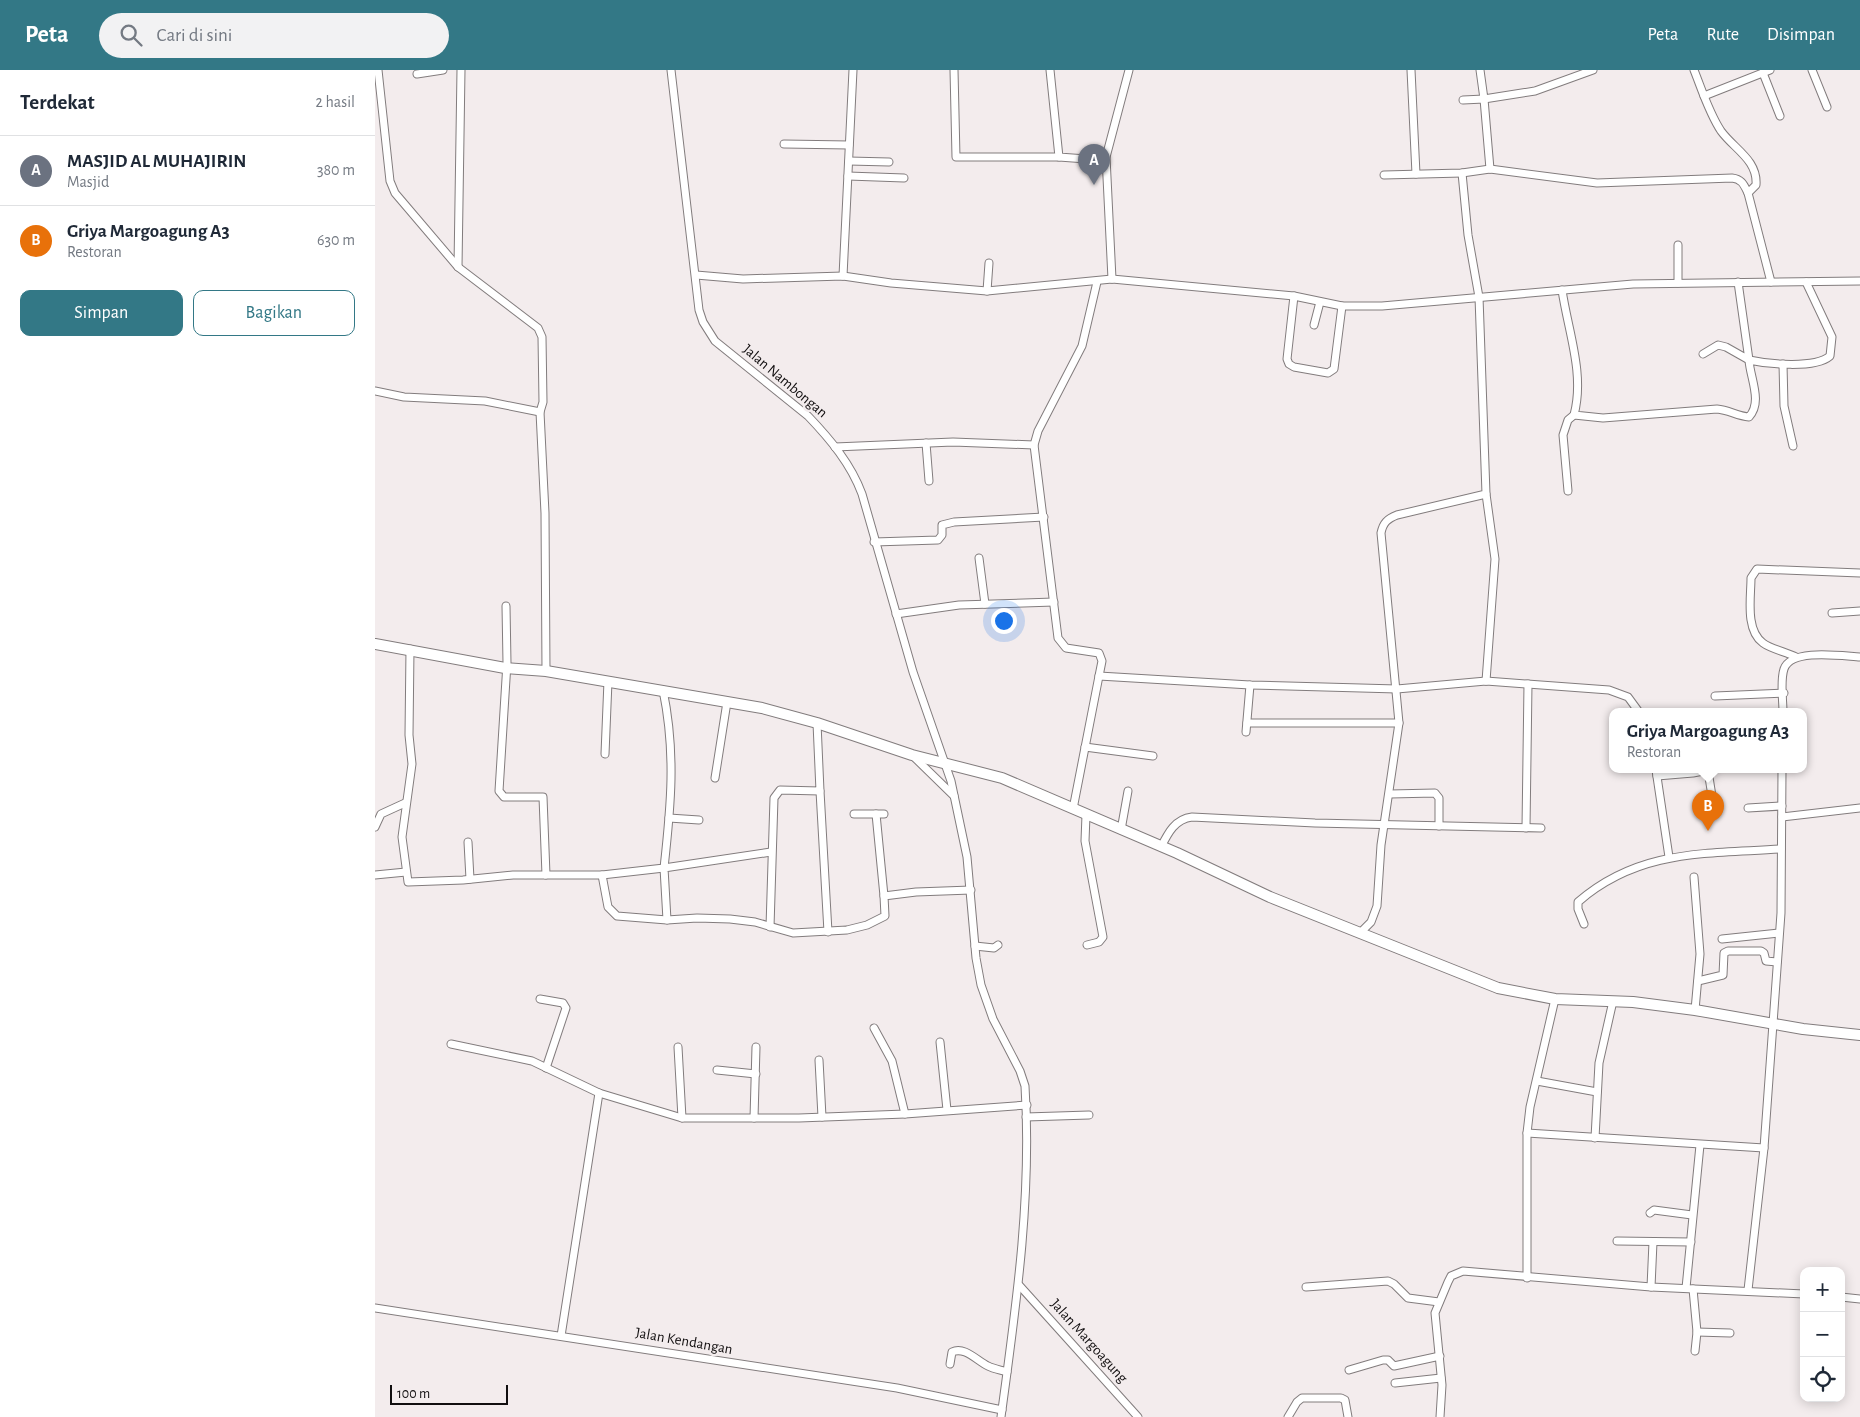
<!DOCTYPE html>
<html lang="id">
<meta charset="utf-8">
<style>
:root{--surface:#fff;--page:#f2f2f3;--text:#1f2937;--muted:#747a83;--line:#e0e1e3;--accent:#337886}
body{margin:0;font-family:"Alegreya Sans",sans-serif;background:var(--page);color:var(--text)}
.controls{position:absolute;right:15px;bottom:15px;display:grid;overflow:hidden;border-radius:10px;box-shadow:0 2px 12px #0003}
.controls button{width:45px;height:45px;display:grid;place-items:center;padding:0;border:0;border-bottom:1px solid var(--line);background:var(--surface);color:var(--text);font:25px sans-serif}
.scale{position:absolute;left:15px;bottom:12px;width:118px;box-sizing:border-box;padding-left:5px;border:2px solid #110e0f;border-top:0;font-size:14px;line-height:18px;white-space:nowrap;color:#110e0f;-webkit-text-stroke:4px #f3eced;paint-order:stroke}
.you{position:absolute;left:628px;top:550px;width:18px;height:18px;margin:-12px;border:4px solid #fff;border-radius:50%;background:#1a73e8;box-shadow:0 0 0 8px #1a73e833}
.badge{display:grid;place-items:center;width:32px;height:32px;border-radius:50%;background:var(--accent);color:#fff;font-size:16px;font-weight:700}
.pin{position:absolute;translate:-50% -41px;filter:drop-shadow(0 1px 2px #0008)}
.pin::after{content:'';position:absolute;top:26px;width:18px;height:15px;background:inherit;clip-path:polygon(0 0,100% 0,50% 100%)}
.popup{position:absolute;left:1234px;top:638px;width:198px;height:65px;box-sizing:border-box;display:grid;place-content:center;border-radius:10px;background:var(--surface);filter:drop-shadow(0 1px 4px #0005);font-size:16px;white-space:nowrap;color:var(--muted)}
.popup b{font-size:19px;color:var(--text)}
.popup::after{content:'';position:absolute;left:50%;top:100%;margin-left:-10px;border:10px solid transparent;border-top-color:var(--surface)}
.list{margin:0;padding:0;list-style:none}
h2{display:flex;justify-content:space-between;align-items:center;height:65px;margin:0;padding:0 20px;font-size:21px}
h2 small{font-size:16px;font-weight:400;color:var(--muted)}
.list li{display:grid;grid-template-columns:32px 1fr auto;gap:15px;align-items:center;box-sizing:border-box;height:70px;padding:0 20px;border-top:1px solid var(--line)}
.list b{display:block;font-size:19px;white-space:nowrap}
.list p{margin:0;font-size:16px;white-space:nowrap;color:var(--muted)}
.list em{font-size:16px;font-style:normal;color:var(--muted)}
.actions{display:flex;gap:10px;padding:15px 20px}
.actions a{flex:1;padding:11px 0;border:1px solid var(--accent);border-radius:10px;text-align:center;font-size:18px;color:var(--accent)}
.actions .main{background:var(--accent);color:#fff}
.icon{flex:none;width:28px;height:28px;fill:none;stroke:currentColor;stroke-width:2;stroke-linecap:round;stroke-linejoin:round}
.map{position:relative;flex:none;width:1485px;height:1347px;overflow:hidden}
header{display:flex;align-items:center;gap:30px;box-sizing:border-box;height:70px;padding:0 25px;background:var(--accent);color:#fff}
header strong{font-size:24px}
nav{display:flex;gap:28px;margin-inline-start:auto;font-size:18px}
.search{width:350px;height:45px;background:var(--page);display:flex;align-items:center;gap:12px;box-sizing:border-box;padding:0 18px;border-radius:28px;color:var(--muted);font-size:19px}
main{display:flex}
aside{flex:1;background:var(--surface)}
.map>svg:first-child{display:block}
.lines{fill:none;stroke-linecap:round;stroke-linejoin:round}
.street-casing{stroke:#827c7d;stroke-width:9}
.secondary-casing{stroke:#827c7d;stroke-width:12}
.street{stroke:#fff;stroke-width:7}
.secondary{stroke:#fff;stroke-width:10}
.labels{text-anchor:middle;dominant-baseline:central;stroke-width:5;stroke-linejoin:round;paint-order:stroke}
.street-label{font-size:15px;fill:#110e0f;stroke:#f3eced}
</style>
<header>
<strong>Peta</strong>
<div class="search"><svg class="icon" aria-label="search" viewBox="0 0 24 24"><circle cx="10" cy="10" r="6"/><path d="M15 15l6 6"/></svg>Cari di sini</div>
<nav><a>Peta</a><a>Rute</a><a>Disimpan</a></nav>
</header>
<main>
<aside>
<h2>Terdekat<small>2 hasil</small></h2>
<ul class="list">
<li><span class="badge" style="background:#6b7280">A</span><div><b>MASJID AL MUHAJIRIN</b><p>Masjid</p></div><em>380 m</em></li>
<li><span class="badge" style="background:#e8710a">B</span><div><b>Griya Margoagung A3</b><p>Restoran</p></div><em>630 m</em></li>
</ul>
<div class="actions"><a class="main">Simpan</a><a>Bagikan</a></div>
</aside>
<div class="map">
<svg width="1485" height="1347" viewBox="0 0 1485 1347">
<rect width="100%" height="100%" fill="#f3eced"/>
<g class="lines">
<defs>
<g id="street">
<path d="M3,0L15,111L20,123L83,197L163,258L167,267L168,332L165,342L170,443L171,601"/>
<path d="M296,0L324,240L328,252L340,271L433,346C455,369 476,394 487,424L538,602L576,711L592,787L601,888L606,915L618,949L645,1001L650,1016C657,1127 641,1237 626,1347"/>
<path d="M579,0L581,87H684"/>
<path d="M675,0L684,87L711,89L731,87"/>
<path d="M1036,0L1041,104"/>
<path d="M1105,0L1109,29L1160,21L1218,0"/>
<path d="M1319,0C1327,20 1334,43 1346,61C1359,79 1383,90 1381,115L1373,123L1396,212"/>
<path d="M1437,0L1452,37"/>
<path d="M1388,3L1405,46"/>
<path d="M42,4L68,0"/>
<path d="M1329,26L1395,0"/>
<path d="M1088,30L1109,29L1115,99"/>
<path d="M409,74L474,75"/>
<path d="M474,91L514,92"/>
<path d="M1009,105L1087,103L1115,99L1222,113L1357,108C1367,109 1369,115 1373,123"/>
<path d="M473,106L529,108"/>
<path d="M1303,175V213"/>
<path d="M83,197L86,0"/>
<path d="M321,205L368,209L468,206L516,213L612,221L737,209L919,226L967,236H1007L1258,214L1485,211"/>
<path d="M468,206L478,0"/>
<path d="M737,209L731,87L754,0"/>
<path d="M722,212L707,276L663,361L659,375L683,568L691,578L724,583L727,591L724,606"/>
<path d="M1187,220C1193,261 1210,304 1199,345L1228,348L1342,339C1354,340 1362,346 1374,347C1388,332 1375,308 1374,290C1392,294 1440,299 1455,286L1457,267L1431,212"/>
<path d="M612,221L614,193"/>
<path d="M919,226L912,289L914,294L919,297L953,303L959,299L967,236"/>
<path d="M939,255L945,232"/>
<path d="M1328,284L1343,275L1351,277L1374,290L1363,212"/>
<path d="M1408,294L1409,336L1418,376"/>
<path d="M0,321L29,327L110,331L165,342"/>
<path d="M551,373L554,411"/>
<path d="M460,377L578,372L659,375"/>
<path d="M1193,421L1188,365L1193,350L1199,345"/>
<path d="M499,472L563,470L567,465V455L579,452L669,447"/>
<path d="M604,488L610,534"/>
<path d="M131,536L132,593L124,721L129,727H168L171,805"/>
<path d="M1457,543L1485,541"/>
<path d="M521,544L584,535L679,532"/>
<path d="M35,579L34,665L37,694L27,767L33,812L88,810L138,805H227L289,798C296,735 301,683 288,620"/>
<path d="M1421,587C1411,582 1396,579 1388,573C1370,560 1376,527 1376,508L1382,499L1485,503"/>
<path d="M1111,611L1120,489L1111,424"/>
<path d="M1340,626L1409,623"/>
<path d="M1408,642C1408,630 1405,611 1409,599C1416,578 1467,586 1485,587"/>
<path d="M872,653H1024"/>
<path d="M871,662L875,615"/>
<path d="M710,677L778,686"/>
<path d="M230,684L233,611"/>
<path d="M538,686L579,726"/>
<path d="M1281,700L1294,787"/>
<path d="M1333,701L1337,726"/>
<path d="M1282,706L1318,703L1333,700"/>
<path d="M340,708L352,632"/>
<path d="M445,721L453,862"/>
<path d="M1015,724L1060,723L1064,728V756"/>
<path d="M1373,738L1407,736"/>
<path d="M698,739L724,606L875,615L1022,619L1111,611L1234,620L1253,627L1264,642"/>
<path d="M479,744H509"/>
<path d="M501,744L509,826"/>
<path d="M711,745L710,771L728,867L724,872L712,875"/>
<path d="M1407,747L1485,738"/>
<path d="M294,748L324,750"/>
<path d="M0,757L6,744L30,733"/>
<path d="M1151,758L1153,614"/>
<path d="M746,760L753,721"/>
<path d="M93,772L95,809"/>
<path d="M786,777C793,763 800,749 817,747L940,753L1166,758"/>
<path d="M0,805L31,802"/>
<path d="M227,805L233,837L242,846L292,850L322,848L355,849L380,852L418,863L472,860L492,855L510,846L509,826L541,822L596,820"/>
<path d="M1319,807L1325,884L1320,940"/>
<path d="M292,850L289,798L396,782"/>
<path d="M1209,854L1203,839V832C1264,779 1331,784 1406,779"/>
<path d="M395,857L399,728L405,720L445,721L442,653"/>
<path d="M985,863L996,852L1002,836L1006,775L1024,653L1006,463C1008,453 1012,449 1022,445L1111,424L1104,227L1093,165L1087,103"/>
<path d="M1347,869L1404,863"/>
<path d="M600,876L619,878L623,875"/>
<path d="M1323,911L1348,905L1349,883L1353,881H1386L1389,883L1391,891L1402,892"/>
<path d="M165,929L188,933L191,938L171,998"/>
<path d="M499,958L517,991L530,1044"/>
<path d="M565,972L572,1040"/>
<path d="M76,974L157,991L224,1023L307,1048H424L530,1044L652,1035"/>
<path d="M303,977L307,1048"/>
<path d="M444,990L447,1047"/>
<path d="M342,1000L381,1004"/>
<path d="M1162,1011L1222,1022"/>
<path d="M651,1047L714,1045"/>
<path d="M379,1048L381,977"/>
<path d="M1152,1063L1389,1078"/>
<path d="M1220,1068L1224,993L1238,931"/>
<path d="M1275,1143L1279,1140L1317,1145"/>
<path d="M1242,1171L1316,1172"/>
<path d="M1152,1208V1063L1155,1037L1180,929"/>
<path d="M644,1215L763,1347"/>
<path d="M931,1217L1013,1211L1019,1214L1033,1228L1064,1232"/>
<path d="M1276,1217L1278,1172"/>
<path d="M1311,1218L1325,1075"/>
<path d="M1318,1219L1322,1262L1320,1281"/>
<path d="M1373,1220L1389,1078L1406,843L1407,700"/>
<path d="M1466,1227L1485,1229"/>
<path d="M0,1238L522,1318L627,1340"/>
<path d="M1322,1262L1355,1263"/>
<path d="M186,1266L224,1023"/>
<path d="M575,1294L577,1282C590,1276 602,1291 613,1296C619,1299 626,1300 632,1302"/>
<path d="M974,1300L1008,1290H1013L1019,1296L1065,1286"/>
<path d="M1020,1313L1066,1308"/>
<path d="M913,1347L922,1332L927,1328H966L970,1330L973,1347"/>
<path d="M1065,1347L1067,1315L1060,1243L1073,1212L1076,1206L1088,1201L1276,1217L1429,1224"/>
</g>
<path id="secondary" d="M0,574L130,598L171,601L387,638L442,653L537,685L627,708L802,783L895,827L1123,918L1180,929L1258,932L1320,940L1428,959L1485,965"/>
</defs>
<use href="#street" class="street-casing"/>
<use href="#secondary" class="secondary-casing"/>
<use href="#street" class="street"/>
<use href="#secondary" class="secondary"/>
</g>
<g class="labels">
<g class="street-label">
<text transform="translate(410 311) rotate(40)">Jalan Nambongan</text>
<text transform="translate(309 1271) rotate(10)">Jalan Kendangan</text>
<text transform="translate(714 1271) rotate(48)">Jalan Margoagung</text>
</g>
</g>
</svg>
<div class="controls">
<button>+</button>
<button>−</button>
<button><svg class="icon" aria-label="locate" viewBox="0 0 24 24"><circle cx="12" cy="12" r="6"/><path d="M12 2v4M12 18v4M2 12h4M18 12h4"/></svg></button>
</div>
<div class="scale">100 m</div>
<div class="you"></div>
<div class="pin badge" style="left:719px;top:115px;background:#6b7280">A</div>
<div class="pin badge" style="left:1333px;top:761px;background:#e8710a">B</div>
<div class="popup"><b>Griya Margoagung A3</b>Restoran</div>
</div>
</main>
